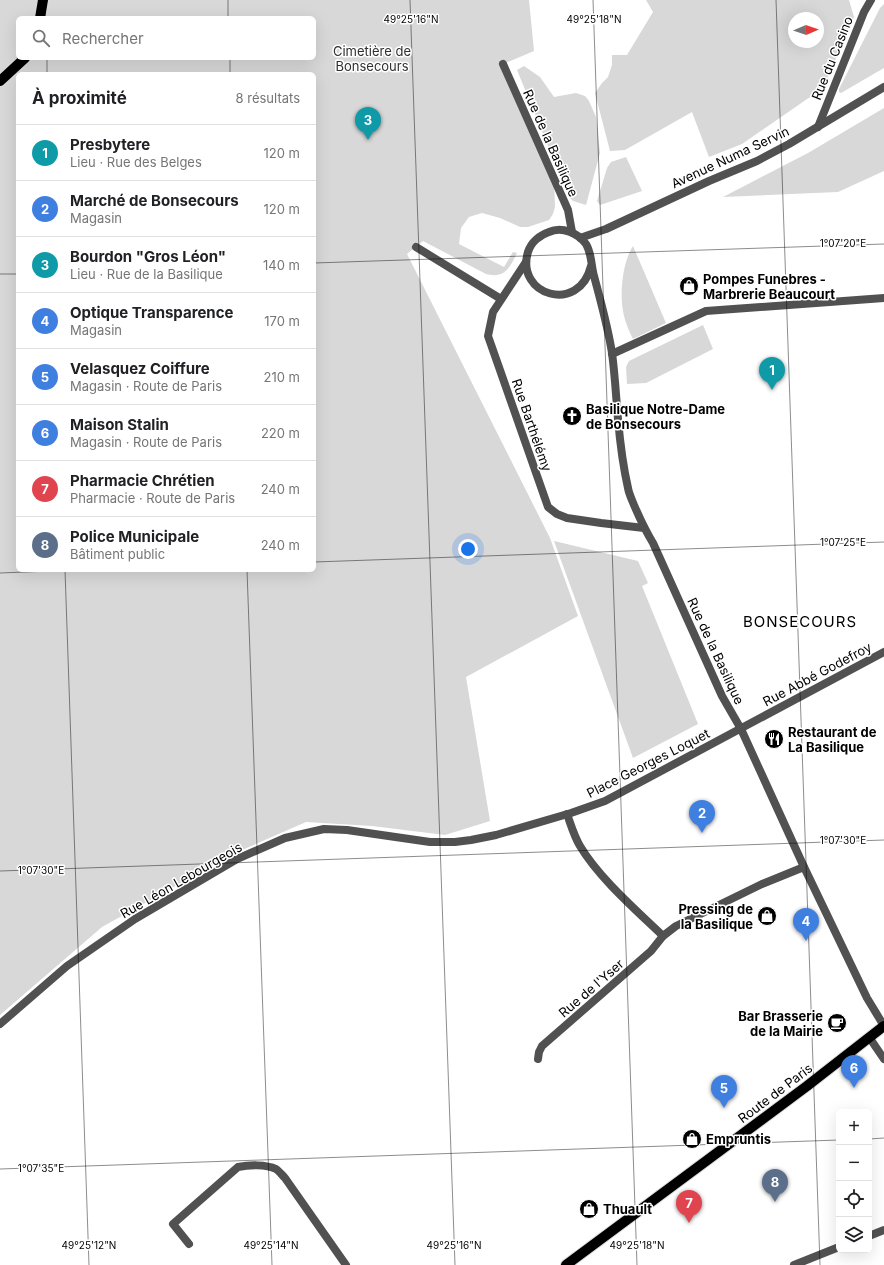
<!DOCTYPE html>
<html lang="fr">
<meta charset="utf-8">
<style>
:root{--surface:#fff;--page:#f2f2f2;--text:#202124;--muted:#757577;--line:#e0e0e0;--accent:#b45309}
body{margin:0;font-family:Inter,sans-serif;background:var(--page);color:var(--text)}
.controls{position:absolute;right:12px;bottom:12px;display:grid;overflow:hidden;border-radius:6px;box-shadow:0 4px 16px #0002}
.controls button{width:36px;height:36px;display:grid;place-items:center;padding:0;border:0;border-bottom:1px solid var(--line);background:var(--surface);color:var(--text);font:20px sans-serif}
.compass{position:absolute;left:788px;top:12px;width:36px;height:36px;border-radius:50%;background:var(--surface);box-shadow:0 4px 16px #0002;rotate:88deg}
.you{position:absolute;left:468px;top:549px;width:14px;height:14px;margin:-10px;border:3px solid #fff;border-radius:50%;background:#1a73e8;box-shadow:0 0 0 6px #1a73e833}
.badge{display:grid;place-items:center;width:26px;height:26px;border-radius:50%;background:var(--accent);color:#fff;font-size:13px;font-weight:700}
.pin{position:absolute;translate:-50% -33px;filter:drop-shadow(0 1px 2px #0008)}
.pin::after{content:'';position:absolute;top:21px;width:14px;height:12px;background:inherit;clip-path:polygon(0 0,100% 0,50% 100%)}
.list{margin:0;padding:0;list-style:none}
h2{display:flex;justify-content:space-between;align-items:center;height:52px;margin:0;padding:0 16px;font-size:17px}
h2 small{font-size:13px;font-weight:400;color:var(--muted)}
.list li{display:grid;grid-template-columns:26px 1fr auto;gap:12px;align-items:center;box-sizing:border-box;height:56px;padding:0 16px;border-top:1px solid var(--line)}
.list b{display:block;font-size:15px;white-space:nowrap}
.list p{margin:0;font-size:13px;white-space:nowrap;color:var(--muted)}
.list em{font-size:13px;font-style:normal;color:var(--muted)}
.icon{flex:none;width:22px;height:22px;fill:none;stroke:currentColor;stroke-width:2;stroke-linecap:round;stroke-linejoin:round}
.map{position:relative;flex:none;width:884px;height:1265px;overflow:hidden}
.search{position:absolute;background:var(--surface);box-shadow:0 4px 16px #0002;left:16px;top:16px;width:300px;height:44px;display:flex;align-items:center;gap:10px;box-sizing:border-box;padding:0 14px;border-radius:6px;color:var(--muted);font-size:15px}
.panel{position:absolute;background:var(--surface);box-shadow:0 4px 16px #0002;left:16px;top:72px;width:300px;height:500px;border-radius:6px}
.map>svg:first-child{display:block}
.green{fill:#d8d8d8;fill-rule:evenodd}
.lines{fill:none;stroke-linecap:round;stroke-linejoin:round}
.primary-casing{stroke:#dbdbdb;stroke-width:12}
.lane{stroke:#515151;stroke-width:8}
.street{stroke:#515151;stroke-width:8}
.primary{stroke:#000;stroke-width:10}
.ticks{fill:none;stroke:#000;stroke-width:1;stroke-opacity:0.45}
.labels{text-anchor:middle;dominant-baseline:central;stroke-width:3;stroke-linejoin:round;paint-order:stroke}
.park-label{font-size:13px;fill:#2f2f2f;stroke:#fff}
.street-label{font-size:13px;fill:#000;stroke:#fff}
.poi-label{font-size:13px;font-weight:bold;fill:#000;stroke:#fff;text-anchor:start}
.quarter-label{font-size:15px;letter-spacing:1px;fill:#000;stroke:#fff}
.ticks-label{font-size:10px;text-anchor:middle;fill:#000;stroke:#fff;stroke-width:3;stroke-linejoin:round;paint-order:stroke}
</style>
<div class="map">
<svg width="884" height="1265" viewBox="0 0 884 1265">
<rect width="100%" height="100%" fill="#fff"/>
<g class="green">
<path d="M0,0H529L534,51L503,64L554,179L555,207L553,214L549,220L528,227H520L500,218L482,213L469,217L461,228L459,244L504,267L513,252L517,253C510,267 505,279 486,274L423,241L407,254L550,538L578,616L466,677L490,821L445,835L372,826L306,822L233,854L102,927L0,1015ZM18,18H314V58H18ZM18,74H314V570H18Z"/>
<path d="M646,0H849L854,17L823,88L742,144L709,157L692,112L625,150L610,151L595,93L602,83L608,77L612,65V55H627L653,12ZM794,18H818V42H794Z"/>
<path d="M884,4V68L841,93L839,92V89L880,8Z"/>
<path d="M524,66L540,77L554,97L576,93L585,96L589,101L596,117L600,153L586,205L573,201L569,197L517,70Z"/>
<path d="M884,108V171L838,192L723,197L808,153Z"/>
<path d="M626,157L642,191L600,205L597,201L607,168L611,162Z"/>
<path d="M633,246L666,323L633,339C629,331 626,324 624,316C619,296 622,263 633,246Z"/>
<path d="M703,325L713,349L646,383L627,384L626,367L629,361Z"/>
<path d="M554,541L638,561L648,583L642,586L698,724L633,758Z"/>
</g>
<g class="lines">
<defs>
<g id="primary">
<path d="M40,18L43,0"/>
<path d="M0,81L25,58"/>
<path d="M566,1265L807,1086L884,1026"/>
</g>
</defs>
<use href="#primary" class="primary-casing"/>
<path class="lane" d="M818,127L864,12L871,0"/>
<g class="street">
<path d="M503,64L568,210L572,232"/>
<path d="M580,238L606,229L709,181L757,161L789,144L884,87"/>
<path d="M416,247L501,299"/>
<path d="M526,262L493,312L488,336L548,507L557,514L567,518L601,523L644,528"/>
<path d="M591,266C579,315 515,295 528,252C531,242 540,235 549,232C562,226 578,233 586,244C592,254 591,266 594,276C601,302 608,327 612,353C615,375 616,397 618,419C620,442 623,466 628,488C629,494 632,500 634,505C640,519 645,530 653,543L722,696L741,729L804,867L867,998L884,1026"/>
<path d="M612,354L706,311L884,298"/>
<path d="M567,814C571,825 574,836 580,846C599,878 636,910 663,936L676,926L762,884L804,867"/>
<path d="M0,1024L67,966L135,919L237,859L285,838L324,829L347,830L430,842H455L471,840L496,835L571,813L605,801L884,652"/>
<path d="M869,1037L884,1059"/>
<path d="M538,1059L539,1052L542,1046L651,951L663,936"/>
<path d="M869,1236L884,1230"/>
<path d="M189,1244L173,1224L238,1167C248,1165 266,1164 276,1169C279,1171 282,1175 285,1178L346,1265"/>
<path d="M794,1265L839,1247"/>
</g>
<use href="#primary" class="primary"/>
</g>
<path class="ticks" d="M45,0V18M228,0V18M410,0L455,1265M593,0L637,1265M776,0L820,1265M47,58V74M230,58V74M314,263L884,244M0,274H18M314,562L884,542M65,570L89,1265M247,570L272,1265M0,573L75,570M0,871L884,840M869,1139L884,1138M0,1169L839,1140"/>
<defs>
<symbol id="shop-disc" viewBox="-11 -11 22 22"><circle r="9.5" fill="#000" stroke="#fff"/><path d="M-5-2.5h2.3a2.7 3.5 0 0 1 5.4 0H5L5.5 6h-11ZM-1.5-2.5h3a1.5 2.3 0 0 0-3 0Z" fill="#fff"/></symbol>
<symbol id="church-disc" viewBox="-11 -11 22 22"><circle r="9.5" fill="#000" stroke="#fff"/><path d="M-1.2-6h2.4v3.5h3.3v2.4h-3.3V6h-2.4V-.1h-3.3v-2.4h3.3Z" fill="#fff"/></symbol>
<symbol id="restaurant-disc" viewBox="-11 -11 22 22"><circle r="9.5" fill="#000" stroke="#fff"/><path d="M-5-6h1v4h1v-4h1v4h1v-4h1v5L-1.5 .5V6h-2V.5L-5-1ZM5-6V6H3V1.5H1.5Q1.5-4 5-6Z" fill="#fff"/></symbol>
<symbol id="cafe-disc" viewBox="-11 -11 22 22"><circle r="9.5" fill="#000" stroke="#fff"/><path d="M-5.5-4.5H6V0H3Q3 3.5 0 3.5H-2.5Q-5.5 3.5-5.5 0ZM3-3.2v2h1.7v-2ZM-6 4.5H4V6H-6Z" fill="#fff"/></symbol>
</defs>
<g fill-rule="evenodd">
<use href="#shop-disc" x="678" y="275" width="22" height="22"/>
<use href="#church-disc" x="561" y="405" width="22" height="22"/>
<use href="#restaurant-disc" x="763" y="728" width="22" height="22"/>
<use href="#shop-disc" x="756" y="905" width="22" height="22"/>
<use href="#cafe-disc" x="826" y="1012" width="22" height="22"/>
<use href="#shop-disc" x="681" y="1128" width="22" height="22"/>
<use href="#shop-disc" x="578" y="1198" width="22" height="22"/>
</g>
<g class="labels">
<g class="park-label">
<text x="372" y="51">Cimetière de<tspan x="372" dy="15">Bonsecours</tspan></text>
</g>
<g class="street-label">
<text transform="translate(832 58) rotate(-68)">Rue du Casino</text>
<text transform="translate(551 143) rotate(66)">Rue de la Basilique</text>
<text transform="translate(730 157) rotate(-25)">Avenue Numa Servin</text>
<text transform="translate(532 425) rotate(71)">Rue Barthélémy</text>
<text transform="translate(716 651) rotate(65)">Rue de la Basilique</text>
<text transform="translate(817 674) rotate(-28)">Rue Abbé Godefroy</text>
<text transform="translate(648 763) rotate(-27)">Place Georges Loquet</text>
<text transform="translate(181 880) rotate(-30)">Rue Léon Lebourgeois</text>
<text transform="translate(591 988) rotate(-41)">Rue de l'Yser</text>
<text transform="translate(775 1093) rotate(-37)">Route de Paris</text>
</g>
<g class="poi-label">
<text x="703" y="279">Pompes Funebres -<tspan x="703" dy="15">Marbrerie Beaucourt</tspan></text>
<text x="586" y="409">Basilique Notre-Dame<tspan x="586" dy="15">de Bonsecours</tspan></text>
<text x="788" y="732">Restaurant de<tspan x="788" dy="15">La Basilique</tspan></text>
<text x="753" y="909" text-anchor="end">Pressing de<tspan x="753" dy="15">la Basilique</tspan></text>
<text x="823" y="1016" text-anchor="end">Bar Brasserie<tspan x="823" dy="15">de la Mairie</tspan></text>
<text x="706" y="1139">Empruntis</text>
<text x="603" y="1209">Thuault</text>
</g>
<g class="quarter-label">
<text x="800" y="621">BONSECOURS</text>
</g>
</g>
<g class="ticks-label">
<text x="411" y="23">49°25'16"N</text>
<text x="594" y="23">49°25'18"N</text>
<text x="843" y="247">1°07'20"E</text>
<text x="843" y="546">1°07'25"E</text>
<text x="843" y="844">1°07'30"E</text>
<text x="41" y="874">1°07'30"E</text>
<text x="41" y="1172">1°07'35"E</text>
<text x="89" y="1249">49°25'12"N</text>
<text x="271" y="1249">49°25'14"N</text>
<text x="454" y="1249">49°25'16"N</text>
<text x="637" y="1249">49°25'18"N</text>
</g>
</svg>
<div class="controls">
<button>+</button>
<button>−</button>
<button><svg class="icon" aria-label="locate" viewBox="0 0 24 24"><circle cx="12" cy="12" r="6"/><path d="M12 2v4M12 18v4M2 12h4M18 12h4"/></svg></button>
<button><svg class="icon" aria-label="layers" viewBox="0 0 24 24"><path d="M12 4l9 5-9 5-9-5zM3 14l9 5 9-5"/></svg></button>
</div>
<svg class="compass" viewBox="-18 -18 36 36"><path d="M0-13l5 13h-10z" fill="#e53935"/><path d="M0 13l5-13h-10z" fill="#757577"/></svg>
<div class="you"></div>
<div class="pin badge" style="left:772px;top:390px;background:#0f9aa8">1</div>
<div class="pin badge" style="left:702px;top:833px;background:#3f7fe0">2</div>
<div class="pin badge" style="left:368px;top:140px;background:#0f9aa8">3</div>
<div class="pin badge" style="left:806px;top:941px;background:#3f7fe0">4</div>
<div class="pin badge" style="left:724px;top:1108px;background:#3f7fe0">5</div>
<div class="pin badge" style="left:854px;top:1088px;background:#3f7fe0">6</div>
<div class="pin badge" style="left:689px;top:1223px;background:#e0444e">7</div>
<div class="pin badge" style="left:775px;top:1202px;background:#5c6f8a">8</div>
<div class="search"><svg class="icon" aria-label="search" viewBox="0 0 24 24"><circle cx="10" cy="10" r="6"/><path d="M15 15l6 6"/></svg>Rechercher</div>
<section class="panel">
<h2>À proximité<small>8 résultats</small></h2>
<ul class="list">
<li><span class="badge" style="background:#0f9aa8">1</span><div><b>Presbytere</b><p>Lieu · Rue des Belges</p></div><em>120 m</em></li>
<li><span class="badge" style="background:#3f7fe0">2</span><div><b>Marché de Bonsecours</b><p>Magasin</p></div><em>120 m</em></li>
<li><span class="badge" style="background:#0f9aa8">3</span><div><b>Bourdon &quot;Gros Léon&quot;</b><p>Lieu · Rue de la Basilique</p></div><em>140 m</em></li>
<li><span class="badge" style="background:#3f7fe0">4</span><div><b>Optique Transparence</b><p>Magasin</p></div><em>170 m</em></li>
<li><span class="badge" style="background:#3f7fe0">5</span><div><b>Velasquez Coiffure</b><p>Magasin · Route de Paris</p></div><em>210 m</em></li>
<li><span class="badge" style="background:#3f7fe0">6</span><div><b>Maison Stalin</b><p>Magasin · Route de Paris</p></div><em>220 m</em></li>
<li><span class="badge" style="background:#e0444e">7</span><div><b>Pharmacie Chrétien</b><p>Pharmacie · Route de Paris</p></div><em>240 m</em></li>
<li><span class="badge" style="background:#5c6f8a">8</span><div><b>Police Municipale</b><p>Bâtiment public</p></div><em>240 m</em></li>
</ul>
</section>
</div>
